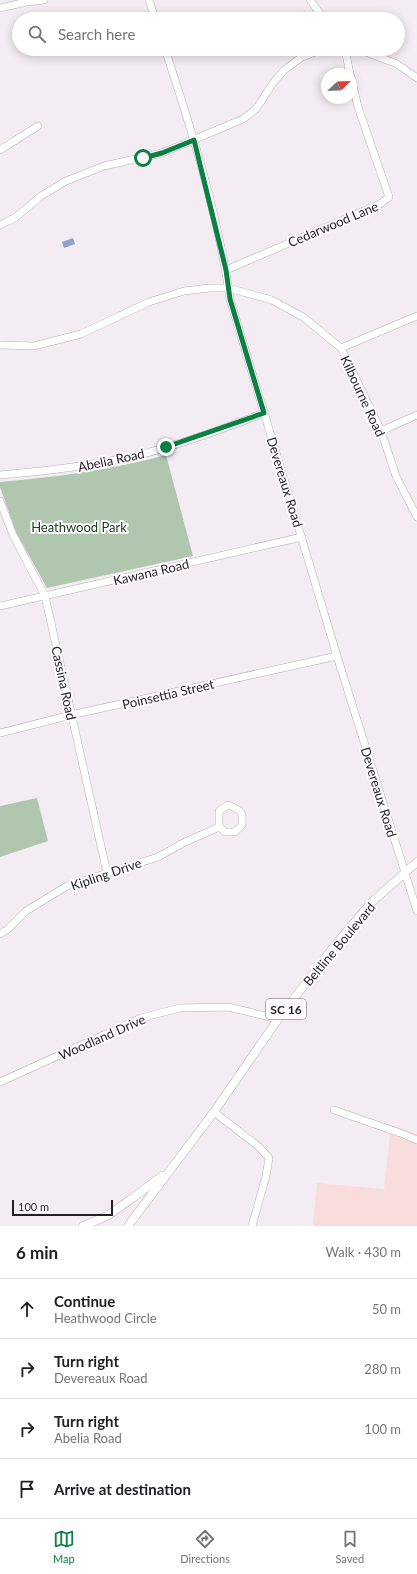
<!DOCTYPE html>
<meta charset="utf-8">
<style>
:root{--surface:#fff;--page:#f6f6f6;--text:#202124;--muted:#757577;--line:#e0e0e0;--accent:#0b8043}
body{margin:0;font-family:Lato,sans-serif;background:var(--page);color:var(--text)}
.compass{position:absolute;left:321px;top:68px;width:36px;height:36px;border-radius:50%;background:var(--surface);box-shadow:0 2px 10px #0003;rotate:67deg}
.scale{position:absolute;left:12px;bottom:10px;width:101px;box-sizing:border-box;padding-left:4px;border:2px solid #221f22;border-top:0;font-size:11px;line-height:14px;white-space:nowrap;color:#221f22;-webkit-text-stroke:3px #fefaff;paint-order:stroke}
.stop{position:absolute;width:12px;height:12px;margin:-9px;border:3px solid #0b8043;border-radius:50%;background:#fff}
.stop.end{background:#0b8043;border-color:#fff;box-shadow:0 1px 4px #0008}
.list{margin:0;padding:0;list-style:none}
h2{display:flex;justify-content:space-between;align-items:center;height:52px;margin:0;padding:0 16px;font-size:17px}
h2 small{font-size:13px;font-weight:400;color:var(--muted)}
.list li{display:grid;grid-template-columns:26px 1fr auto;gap:12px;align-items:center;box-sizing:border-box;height:60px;padding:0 16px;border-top:1px solid var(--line)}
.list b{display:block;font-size:15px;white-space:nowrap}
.list p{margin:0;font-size:13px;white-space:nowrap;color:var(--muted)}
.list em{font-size:13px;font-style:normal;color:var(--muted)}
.icon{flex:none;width:22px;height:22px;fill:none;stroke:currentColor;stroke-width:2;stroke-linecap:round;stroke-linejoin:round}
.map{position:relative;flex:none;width:417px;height:1226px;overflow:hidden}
.search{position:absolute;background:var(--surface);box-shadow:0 2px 10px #0003;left:12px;right:12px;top:12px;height:44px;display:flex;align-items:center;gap:10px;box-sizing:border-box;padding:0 14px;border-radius:22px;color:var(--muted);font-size:15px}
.sheet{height:292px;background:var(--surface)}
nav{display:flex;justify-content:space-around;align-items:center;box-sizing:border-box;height:56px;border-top:1px solid var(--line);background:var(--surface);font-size:11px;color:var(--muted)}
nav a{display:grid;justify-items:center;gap:2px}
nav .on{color:var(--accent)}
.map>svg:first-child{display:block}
.education{fill:#f8dddc}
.green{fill:#b0c6ae}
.water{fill:#8da3c7}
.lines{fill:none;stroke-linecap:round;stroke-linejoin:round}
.minor-casing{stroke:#b5afb6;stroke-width:8}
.major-casing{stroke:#b5afb6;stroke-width:9}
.minor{stroke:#fff;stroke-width:7}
.major{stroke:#fff;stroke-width:8}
.route{stroke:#0b8043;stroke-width:5}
.labels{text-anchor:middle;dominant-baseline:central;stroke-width:4;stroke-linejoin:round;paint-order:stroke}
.shield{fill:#fefaff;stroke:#646164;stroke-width:1}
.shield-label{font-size:12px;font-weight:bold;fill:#221f22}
.street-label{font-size:13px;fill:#221f22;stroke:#fefaff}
.park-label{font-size:13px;fill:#1b4618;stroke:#fefaff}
</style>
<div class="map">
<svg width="417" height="1226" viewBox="0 0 417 1226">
<rect width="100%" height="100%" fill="#f3ecf3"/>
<path class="education" d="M391,1125L417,1134V1226H313L317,1183L384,1189Z"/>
<g class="green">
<path d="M166,455L193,556L47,588L16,532L0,487V482C56,477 112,470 166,455Z"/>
<path d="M37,798L48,841L0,857V806Z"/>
</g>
<path class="water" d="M73,238L75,244L64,248L62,242Z"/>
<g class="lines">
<defs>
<g id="minor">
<path d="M149,0L155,19"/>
<path d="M310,0L324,19"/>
<path d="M0,8L26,2L44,0"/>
<path d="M165,49C192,131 218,214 230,299L337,656L417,911"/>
<path d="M345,49L350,74"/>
<path d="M358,49L397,64L417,78"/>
<path d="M0,150L38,126"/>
<path d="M0,225L16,217L41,196L66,181L104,166L162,153L243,119L256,109L273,83L284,70L302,57L323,49"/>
<path d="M226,270L380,204L389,197L358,107L351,77"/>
<path d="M0,345L34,346L81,334L149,302L184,291L209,288H228L272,300L303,317L341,348L381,431L396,476L417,517"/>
<path d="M341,348L417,316"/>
<path d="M381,431L417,415"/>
<path d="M0,475C47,471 93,466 139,455C182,444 223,429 264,413"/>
<path d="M0,501L13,535L45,596L107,873"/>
<path d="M0,606L302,537"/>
<path d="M0,733L71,715L337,656"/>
<path d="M228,805C242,811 243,810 242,825L235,832H225L219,827V811Z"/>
<path d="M0,934L8,929L26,911L67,886L158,857L185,842L219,827"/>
<path d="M0,1082L141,1018L180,1008L228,1007L278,1019"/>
<path d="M334,1110L403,1134L417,1140"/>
<path d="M214,1112L258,1146L269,1158L266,1176L252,1226"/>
</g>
<g id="major">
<path d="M83,1226L107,1216L134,1197L162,1176"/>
<path d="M128,1226L214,1112L278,1019L336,944L372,902L417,862"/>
</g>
</defs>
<use href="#minor" class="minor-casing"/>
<use href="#major" class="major-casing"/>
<use href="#minor" class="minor"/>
<use href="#major" class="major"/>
</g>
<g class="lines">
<path class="route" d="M143,158L162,153L194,140L226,270L230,299L264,413L166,447"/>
</g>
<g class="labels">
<rect class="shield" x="266" y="999" width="40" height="20" rx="3"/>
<g class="shield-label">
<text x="286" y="1009">SC 16</text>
</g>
<g class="street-label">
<text transform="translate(333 224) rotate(-23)">Cedarwood Lane</text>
<text transform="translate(363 396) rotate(65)">Kilbourne Road</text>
<text transform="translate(111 460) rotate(-12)">Abelia Road</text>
<text transform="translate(285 482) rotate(73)">Devereaux Road</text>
<text transform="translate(151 572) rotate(-13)">Kawana Road</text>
<text transform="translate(64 683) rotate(78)">Cassina Road</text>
<text transform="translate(168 694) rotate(-13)">Poinsettia Street</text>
<text transform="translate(379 792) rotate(73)">Devereaux Road</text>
<text transform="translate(106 874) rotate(-19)">Kipling Drive</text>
<text transform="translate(339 944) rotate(-50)">Beltline Boulevard</text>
<text transform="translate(102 1037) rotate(-24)">Woodland Drive</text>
</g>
<g class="park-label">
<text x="79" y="527">Heathwood Park</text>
</g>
</g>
</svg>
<svg class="compass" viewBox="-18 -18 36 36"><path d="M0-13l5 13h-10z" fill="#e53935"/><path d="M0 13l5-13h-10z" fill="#757577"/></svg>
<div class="scale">100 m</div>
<div class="stop" style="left:143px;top:158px"></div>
<div class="stop end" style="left:166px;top:447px"></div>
<div class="search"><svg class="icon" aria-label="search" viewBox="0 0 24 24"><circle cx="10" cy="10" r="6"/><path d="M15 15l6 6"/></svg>Search here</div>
</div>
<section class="sheet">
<h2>6 min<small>Walk · 430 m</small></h2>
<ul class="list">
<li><svg class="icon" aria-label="ahead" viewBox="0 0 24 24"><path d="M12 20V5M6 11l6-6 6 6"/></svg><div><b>Continue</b><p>Heathwood Circle</p></div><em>50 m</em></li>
<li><svg class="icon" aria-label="right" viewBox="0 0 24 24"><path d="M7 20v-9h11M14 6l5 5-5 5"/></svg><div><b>Turn right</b><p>Devereaux Road</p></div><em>280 m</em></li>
<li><svg class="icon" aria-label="right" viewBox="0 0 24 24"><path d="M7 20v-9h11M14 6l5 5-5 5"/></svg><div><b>Turn right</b><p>Abelia Road</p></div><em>100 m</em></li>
<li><svg class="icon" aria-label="arrive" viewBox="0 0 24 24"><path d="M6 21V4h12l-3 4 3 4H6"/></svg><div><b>Arrive at destination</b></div></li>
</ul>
</section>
<nav>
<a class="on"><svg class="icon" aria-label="map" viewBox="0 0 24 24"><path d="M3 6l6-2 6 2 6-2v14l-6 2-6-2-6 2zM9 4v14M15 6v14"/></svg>Map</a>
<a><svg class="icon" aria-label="directions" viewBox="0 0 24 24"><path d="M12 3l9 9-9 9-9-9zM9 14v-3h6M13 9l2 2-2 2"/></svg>Directions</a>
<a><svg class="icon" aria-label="saved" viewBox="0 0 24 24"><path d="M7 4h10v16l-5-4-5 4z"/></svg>Saved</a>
</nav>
